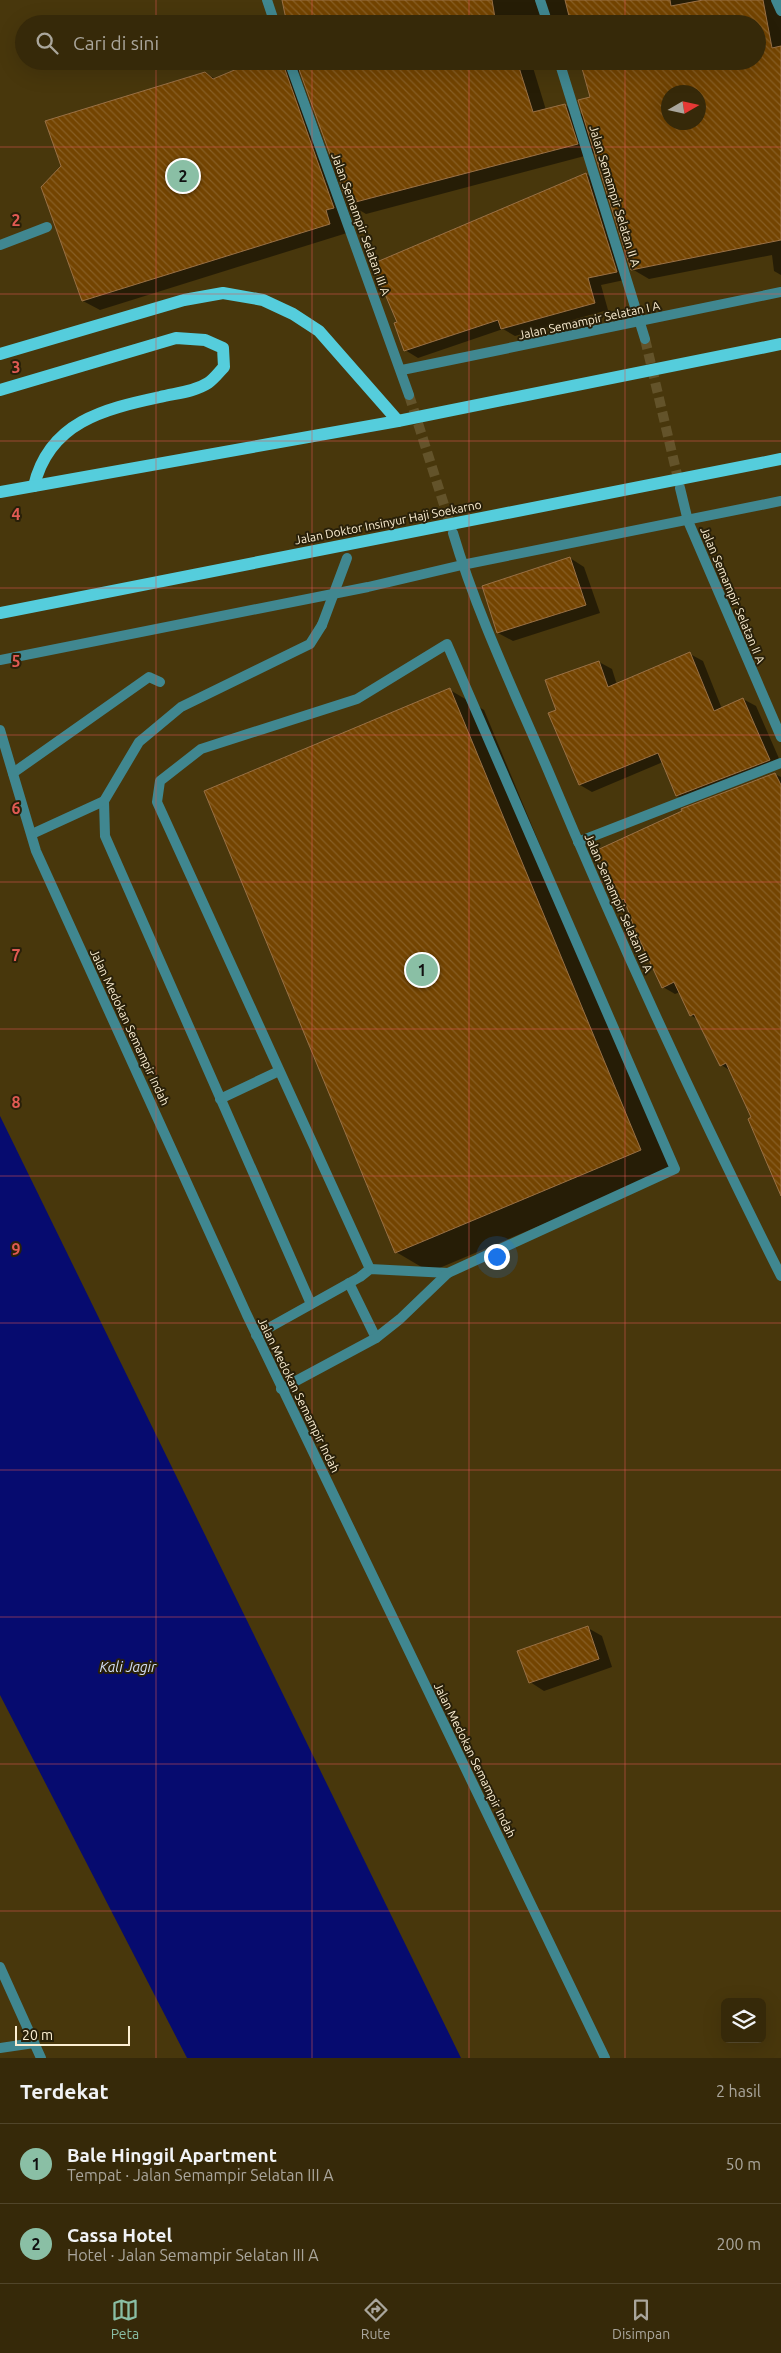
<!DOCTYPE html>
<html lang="id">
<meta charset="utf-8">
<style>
:root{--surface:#362909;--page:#413517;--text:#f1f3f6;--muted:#aaa69c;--line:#50452a;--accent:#8abfa5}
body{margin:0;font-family:Ubuntu,sans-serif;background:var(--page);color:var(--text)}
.controls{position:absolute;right:15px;bottom:15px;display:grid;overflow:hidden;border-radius:8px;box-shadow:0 5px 20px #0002}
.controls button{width:45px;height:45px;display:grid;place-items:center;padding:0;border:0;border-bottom:1px solid var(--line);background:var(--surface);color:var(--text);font:25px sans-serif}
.compass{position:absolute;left:661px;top:85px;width:45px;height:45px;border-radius:50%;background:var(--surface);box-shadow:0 5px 20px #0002;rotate:81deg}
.scale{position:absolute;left:15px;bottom:12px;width:115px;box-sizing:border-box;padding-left:5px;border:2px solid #fcefd3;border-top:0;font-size:14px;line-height:18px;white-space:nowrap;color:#fcefd3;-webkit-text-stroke:4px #292009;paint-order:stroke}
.you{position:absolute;left:496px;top:1256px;width:18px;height:18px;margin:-12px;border:4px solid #fff;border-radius:50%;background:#1a73e8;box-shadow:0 0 0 8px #1a73e833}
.badge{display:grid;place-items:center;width:32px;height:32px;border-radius:50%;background:var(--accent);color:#111;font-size:16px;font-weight:700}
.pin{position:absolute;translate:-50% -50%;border:2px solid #fff;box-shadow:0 1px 5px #0006}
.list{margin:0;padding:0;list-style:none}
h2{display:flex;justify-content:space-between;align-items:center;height:65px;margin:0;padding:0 20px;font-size:21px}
h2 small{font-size:16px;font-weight:400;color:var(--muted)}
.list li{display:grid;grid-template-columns:32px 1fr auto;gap:15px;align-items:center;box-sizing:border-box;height:80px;padding:0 20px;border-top:1px solid var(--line)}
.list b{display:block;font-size:19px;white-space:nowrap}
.list p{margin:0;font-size:16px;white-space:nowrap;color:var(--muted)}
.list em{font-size:16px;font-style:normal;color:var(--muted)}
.icon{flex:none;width:28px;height:28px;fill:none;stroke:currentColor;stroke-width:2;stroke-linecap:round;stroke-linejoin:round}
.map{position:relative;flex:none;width:781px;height:2058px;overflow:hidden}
.search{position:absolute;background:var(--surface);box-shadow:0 5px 20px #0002;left:15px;right:15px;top:15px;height:55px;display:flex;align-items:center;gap:12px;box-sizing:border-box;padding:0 18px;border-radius:28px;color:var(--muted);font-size:19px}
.sheet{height:225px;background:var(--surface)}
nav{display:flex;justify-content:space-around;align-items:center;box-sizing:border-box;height:70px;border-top:1px solid var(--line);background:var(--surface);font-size:14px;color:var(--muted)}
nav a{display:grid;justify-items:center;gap:2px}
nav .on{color:var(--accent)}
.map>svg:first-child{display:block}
.water{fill:#060b6f}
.shadow{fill:#0007;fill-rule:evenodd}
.building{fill:url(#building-back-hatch);stroke:#997045;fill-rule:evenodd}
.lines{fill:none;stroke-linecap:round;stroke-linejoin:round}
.minor-tunnel{stroke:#63532a;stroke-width:10;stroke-dasharray:10 5;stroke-linecap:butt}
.service{stroke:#408790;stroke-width:10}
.minor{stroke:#408790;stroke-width:10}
.tertiary{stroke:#408790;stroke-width:10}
.primary{stroke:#55cddc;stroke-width:12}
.service-bridge{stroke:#408790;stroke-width:10}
.grid{fill:none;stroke:#e05a53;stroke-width:1;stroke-opacity:0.55}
.labels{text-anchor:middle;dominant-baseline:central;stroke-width:4;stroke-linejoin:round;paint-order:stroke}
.street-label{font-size:12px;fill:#fcefd3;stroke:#292009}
.water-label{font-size:14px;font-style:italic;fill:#d4e0fa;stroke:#292009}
.grid-label{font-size:16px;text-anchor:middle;font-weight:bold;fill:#e05a53;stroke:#292009;stroke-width:4;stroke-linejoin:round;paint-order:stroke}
</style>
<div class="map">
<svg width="781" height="2058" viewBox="0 0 781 2058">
<defs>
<pattern id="building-back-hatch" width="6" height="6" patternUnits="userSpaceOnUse" patternTransform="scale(1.25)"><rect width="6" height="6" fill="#734401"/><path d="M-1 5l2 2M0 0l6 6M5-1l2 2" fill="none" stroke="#885f25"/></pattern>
</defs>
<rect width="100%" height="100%" fill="#48370c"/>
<path class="water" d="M0,1116L461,2058H187L0,1695Z"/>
<g class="shadow">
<path d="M284,0H778L781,16V275L774,271L772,255L649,279L632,269L596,153L366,214L349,204L299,67V74L351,218L342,220L347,233L100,310L83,301L204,73L216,79L259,61H531L546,110L565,105L585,116L757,61V24H289ZM668,92H698V122H668Z"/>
<path d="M586,174L599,181L629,279L601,285L608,310L515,336L503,329L418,358L405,350L398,323Z"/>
<path d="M570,558L584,567L600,613L513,641L498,633L484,587Z"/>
<path d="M690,654L703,661L722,709L743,699L756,706L781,763L689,803L677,796L663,762L592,792L580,785L557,711L599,662L612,669L617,685Z"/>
<path d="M450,690L484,710L674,1169L430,1272L396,1252Z"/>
<path d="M775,774L781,777V1191L753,1118L731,1071L721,1065L697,1019L690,1015L680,992L675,994L663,987L627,904L621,900L613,883L610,881Z"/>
<path d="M588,1628L602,1636L612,1667L544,1691L530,1682Z"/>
</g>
<g class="building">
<path d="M282,0H492L496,24H287Z"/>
<path d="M565,0H670L671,6L703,0H763L772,48L781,46V240L631,270L578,100L590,97L580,61H757V24H571ZM668,92H698V122H668Z"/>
<path d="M256,61H282L334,208L326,210L330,224L82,301L41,187L61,166L45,121L205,72L213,79Z"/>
<path d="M296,61H502L503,63L517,61L533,112L565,104L578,144L348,204Z"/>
<path d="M586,173L617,272L588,278L595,303L501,329L498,320L404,351L394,323L397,322L372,264Z"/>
<path d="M570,557L586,605L497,633L482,586Z"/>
<path d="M690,652L714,711L743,698L770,760L676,796L658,753L579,785L548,713L556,710L545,680L599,661L608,687Z"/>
<path d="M450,688L641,1150L395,1253L204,791Z"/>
<path d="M775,773L781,785V1196L748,1119L751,1117L726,1063L720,1066L694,1014L690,1016L674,982L662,988L635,930L624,899L620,901L611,880L609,881L595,851L682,811L681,809Z"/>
<path d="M588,1626L599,1659L529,1683L517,1651Z"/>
</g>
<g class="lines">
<g class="minor-tunnel">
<path d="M645,339L680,487"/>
<path d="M409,395L452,530"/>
</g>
<g class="service">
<path d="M0,245L47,227"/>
<path d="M13,773L149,677L160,682"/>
<path d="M104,801L105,836L311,1304"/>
<path d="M32,834L104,801L139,742L181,707L310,644L322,625"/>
<path d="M220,1099L279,1071"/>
<path d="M349,1283L376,1338"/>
<path d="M256,1335L360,1277L370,1269L448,1273"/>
<path d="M281,1389L376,1338L400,1319L448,1273L675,1169L447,644L357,699L201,749L160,781L157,802L370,1269"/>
<path d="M0,2048L34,2043"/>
</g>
<g class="minor">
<path d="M267,0L275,24"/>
<path d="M540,0L548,24"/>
<path d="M776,0L781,11"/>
<path d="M289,61L409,395"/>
<path d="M559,61L645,339"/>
<path d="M402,370L781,292"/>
<path d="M680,488L688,521L781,737"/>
<path d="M453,533C477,614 514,691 547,768C619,940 697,1109 781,1276"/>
<path d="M0,660L368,587L462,565L781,501"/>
<path d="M578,842L781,763"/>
<path d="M0,1967L41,2058"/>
</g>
<path class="tertiary" d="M0,730L36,851L247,1315L605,2058"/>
<g class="primary">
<path d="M0,354L184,300L223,293L263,300L293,314L319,331L398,421"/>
<path d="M0,390L176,338L205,340L223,348L224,367C219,372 214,379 208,383C194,392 176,393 160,397C104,409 49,422 34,486"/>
<path d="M0,492L398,421L781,344"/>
<path d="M0,613L781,459"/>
</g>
<path class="service-bridge" d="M322,625L347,558"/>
</g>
<path class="grid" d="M156,0V24M312,0V24M469,0V24M625,0V24M156,61V2058M312,61V2058M469,61V2058M625,61V2058M0,147H781M0,294H781M0,441H781M0,588H781M0,735H781M0,882H781M0,1029H781M0,1176H781M0,1323H781M0,1470H781M0,1617H781M0,1764H781M0,1911H781"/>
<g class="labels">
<g class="street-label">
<text transform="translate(615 196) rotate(73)">Jalan Semampir Selatan II A</text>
<text transform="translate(361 224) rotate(70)">Jalan Semampir Selatan III A</text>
<text transform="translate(589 320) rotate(-12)">Jalan Semampir Selatan I A</text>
<text transform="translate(388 522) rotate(-11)">Jalan Doktor Insinyur Haji Soekarno</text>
<text transform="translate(733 595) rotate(67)">Jalan Semampir Selatan II A</text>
<text transform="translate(619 903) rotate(66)">Jalan Semampir Selatan III A</text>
<text transform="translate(130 1027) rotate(65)">Jalan Medokan Semampir Indah</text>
<text transform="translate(299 1395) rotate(64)">Jalan Medokan Semampir Indah</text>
<text transform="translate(475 1760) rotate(64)">Jalan Medokan Semampir Indah</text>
</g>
<g class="water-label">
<text x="128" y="1667">Kali Jagir</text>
</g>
</g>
<g class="grid-label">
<text x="16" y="226">2</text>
<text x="16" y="373">3</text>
<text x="16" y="520">4</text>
<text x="16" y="667">5</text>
<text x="16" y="814">6</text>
<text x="16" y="961">7</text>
<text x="16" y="1108">8</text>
<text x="16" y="1255">9</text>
</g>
</svg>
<div class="controls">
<button><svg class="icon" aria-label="layers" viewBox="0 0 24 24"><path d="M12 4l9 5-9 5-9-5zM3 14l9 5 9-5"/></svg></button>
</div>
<svg class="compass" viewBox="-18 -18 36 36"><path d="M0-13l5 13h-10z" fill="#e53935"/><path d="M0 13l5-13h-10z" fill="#aaa69c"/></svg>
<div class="scale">20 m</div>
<div class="you"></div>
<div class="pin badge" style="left:422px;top:970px">1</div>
<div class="pin badge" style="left:183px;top:176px">2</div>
<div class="search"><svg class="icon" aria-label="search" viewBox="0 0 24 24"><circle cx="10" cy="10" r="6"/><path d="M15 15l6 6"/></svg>Cari di sini</div>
</div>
<section class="sheet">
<h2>Terdekat<small>2 hasil</small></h2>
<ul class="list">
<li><span class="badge">1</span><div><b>Bale Hinggil Apartment</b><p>Tempat · Jalan Semampir Selatan III A</p></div><em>50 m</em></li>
<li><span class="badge">2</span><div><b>Cassa Hotel</b><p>Hotel · Jalan Semampir Selatan III A</p></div><em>200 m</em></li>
</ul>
</section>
<nav>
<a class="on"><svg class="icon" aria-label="map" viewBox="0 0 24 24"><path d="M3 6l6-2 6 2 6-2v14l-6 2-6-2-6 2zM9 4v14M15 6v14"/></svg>Peta</a>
<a><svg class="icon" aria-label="directions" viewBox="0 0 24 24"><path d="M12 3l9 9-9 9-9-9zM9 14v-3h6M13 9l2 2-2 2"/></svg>Rute</a>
<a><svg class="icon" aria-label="saved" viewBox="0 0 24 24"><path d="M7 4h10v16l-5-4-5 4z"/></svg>Disimpan</a>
</nav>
